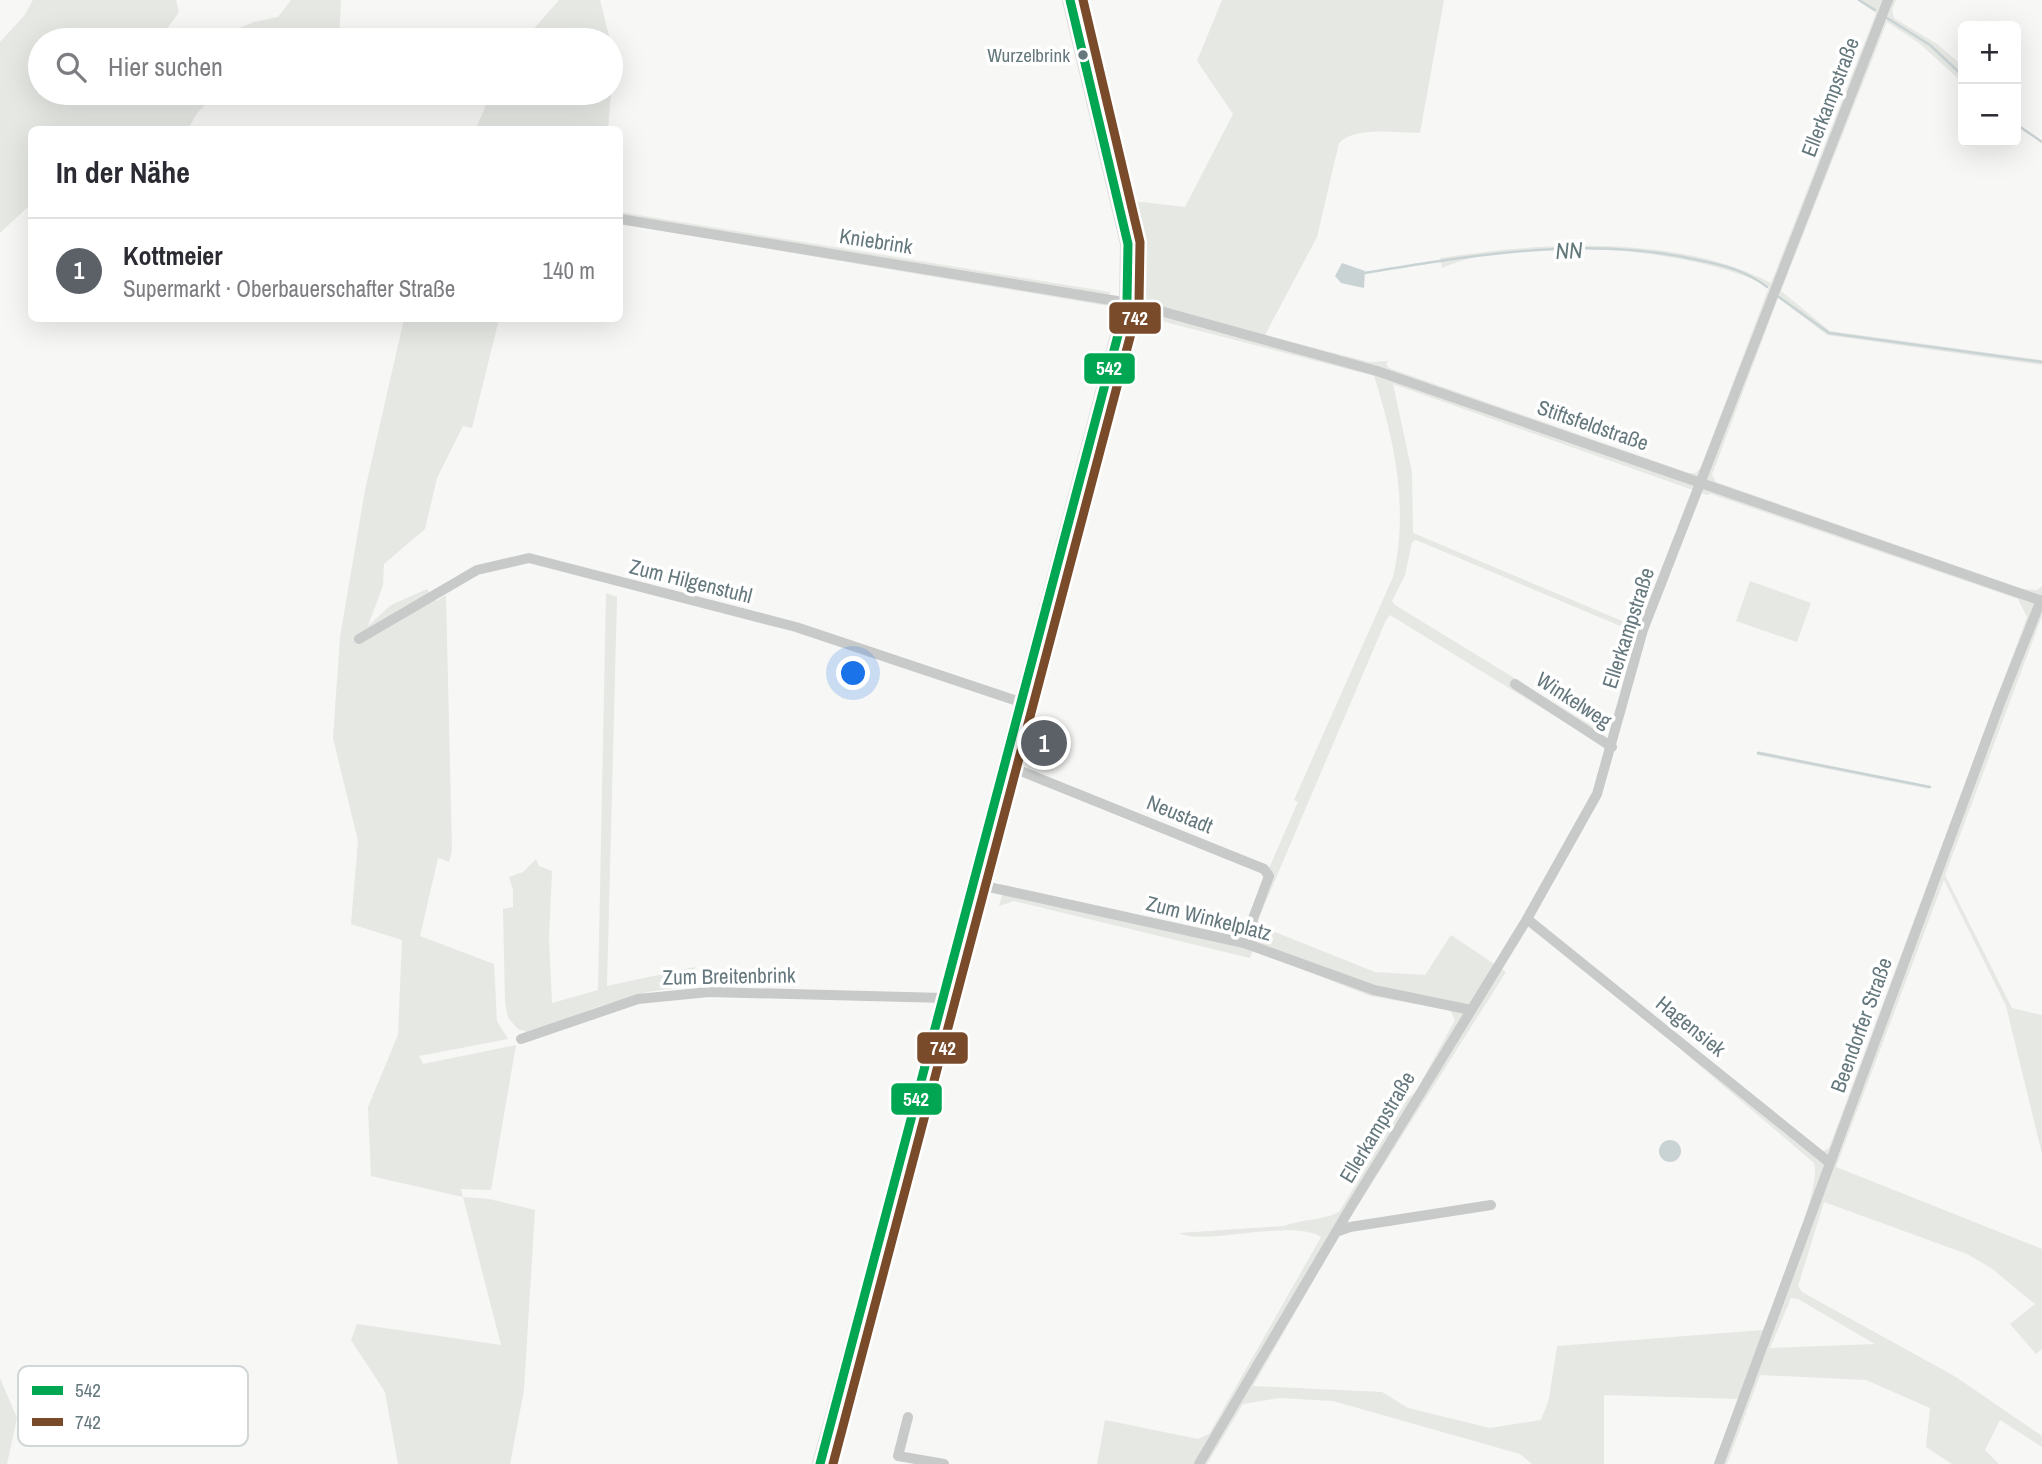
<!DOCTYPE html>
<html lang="de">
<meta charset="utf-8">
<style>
:root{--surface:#fff;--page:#f7f7f7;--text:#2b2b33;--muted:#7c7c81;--line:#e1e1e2;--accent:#5c6168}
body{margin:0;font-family:"Archivo Narrow",sans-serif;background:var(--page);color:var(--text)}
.controls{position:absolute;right:21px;top:21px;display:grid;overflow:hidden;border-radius:10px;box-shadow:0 7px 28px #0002}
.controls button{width:63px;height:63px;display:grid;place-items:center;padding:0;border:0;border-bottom:2px solid var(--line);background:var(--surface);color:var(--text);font:35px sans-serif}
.you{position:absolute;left:854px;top:674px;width:24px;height:24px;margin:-18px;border:5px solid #fff;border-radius:50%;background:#1a73e8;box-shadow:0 0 0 10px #1a73e833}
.badge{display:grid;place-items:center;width:46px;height:46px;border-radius:50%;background:var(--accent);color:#fff;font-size:23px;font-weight:700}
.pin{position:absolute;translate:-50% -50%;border:4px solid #fff;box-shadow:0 2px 7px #0006}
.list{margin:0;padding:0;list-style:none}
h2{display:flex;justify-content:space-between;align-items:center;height:91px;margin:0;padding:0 28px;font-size:30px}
h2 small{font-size:23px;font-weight:400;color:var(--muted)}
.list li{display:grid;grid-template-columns:46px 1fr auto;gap:21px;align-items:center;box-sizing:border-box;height:105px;padding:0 28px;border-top:2px solid var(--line)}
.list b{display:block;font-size:26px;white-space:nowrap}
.list p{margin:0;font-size:23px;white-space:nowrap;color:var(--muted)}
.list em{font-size:23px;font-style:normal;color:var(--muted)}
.icon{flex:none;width:38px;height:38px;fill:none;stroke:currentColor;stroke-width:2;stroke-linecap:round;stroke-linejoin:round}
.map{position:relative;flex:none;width:2042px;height:1464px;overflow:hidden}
.search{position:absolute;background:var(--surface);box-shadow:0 7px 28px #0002;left:28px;top:28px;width:595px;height:77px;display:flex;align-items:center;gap:18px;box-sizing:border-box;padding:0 24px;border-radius:38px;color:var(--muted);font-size:26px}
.panel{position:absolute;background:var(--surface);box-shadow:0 7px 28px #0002;left:28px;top:126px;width:595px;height:196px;border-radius:10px}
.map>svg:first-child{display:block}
.green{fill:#e6e8e4;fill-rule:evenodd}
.water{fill:#cad3d4}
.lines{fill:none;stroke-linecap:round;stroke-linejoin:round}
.stream{stroke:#cad3d4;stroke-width:2.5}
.minor{stroke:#c8caca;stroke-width:10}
.secondary{stroke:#dedede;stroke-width:16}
.bus-1-casing{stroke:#fff;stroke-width:14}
.bus-2-casing{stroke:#fff;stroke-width:14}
.bus-1{stroke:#00a651;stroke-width:9}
.bus-2{stroke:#7a4b2a;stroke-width:9}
.bus-dot{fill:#65787e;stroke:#fff;stroke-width:2.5}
.labels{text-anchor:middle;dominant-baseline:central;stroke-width:7;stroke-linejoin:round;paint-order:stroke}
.bus-label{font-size:19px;fill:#65787e;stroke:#fff;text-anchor:end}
.street-label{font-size:21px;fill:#65787e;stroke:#fff}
.water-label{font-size:23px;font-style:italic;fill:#607678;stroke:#fff}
.key{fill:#fff;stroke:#d1d6d8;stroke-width:2}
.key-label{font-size:19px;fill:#65787e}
.line-badge{stroke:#fff;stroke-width:2.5}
.badge-label{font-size:19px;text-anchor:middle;font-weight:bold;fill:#fff}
</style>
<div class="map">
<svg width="2042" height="1464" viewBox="0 0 2042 1464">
<rect width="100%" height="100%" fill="#f7f7f6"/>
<g class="green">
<path d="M33,0H176L179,12L159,40H40V93H217L197,113L188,129L32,130L31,204L0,233V42L24,16Z"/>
<path d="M291,0H341L339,40H210L254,22L278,17Z"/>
<path d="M559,0H600L610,40H524Z"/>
<path d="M1222,0H1444L1420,133C1397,133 1355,126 1339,143L1317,237L1265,335L1369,362L1388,361L1386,364L1389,368L1689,473H1696L1701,467L1769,287C1697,248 1518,233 1442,268L1440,258C1541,242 1678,234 1771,283L1876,13L1857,0H1896L1892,10L1894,18L1937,44L1963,66V83L1919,43L1887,22L1781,291L1830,331L2042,360V365L1827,335L1778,298L1712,475L1716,482L2023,589L2037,590L2042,586V616L1945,875L2012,1008L2042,1015V1154L2006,1006L1944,880L1836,1167L2042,1249V1349L2036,1354L2010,1324L2035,1304L1991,1268L1967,1254L1824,1202L1798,1286L1802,1292L1956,1377L2042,1436V1447L2000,1420L1985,1450L1999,1464H1952L1926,1447L1930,1408L1866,1380L1760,1375L1727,1464H1715L1739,1399L1604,1395V1464H1532L1520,1454L1333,1401L1280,1398L1243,1404L1207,1464H1097L1105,1420L1198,1439L1209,1434L1321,1237C1294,1218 1204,1246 1179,1233L1284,1226C1302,1219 1321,1221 1339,1212L1408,1098L1415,1093L1455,1020L1450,1010L1370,996L1253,950L1250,958L1014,901L999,906L1005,885L1239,937L1298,802L1294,800L1393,577C1409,509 1395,442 1374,376L1142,316L1133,319C1137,278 1134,241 1124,200L1185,207L1233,114L1197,61ZM1393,384L1707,495L1711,494L2018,599L2027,617L1829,1148L1822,1152L1680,1049L1814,1163C1823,1186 1774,1301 1763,1330L1557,1346L1549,1399L1541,1420L1490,1428L1408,1408L1382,1392L1253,1386L1348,1221L1506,972L1451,935L1425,975L1375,972L1265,928L1258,920L1386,620L1390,615L1600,744L1602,732L1395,605L1392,601L1405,575L1412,542L1416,540L1632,631L1634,626L1413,533L1412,472ZM1791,1298L1798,1299L1875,1344L1770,1348Z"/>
<path d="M491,93H611L608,129H476Z"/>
<path d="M620,212L1110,292L1108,306L620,224Z"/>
<path d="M404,319H499L472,428L463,426L437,478L425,529L384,564L383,585L368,626L391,605L427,589L436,601L446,595L452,851L449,862L438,858L420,936L494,964L497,1021L508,1039L419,1056L423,1064L516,1045L491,1190L461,1189L463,1197L489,1199L535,1210L524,1390L510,1464H398L385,1392L351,1340L357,1324L501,1345L463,1197L371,1176L368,1107L398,1035L402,940L351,924L358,841L333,738L340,637L365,490Z"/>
<path d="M1750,581L1811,603L1797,642L1736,621Z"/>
<path d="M606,593L617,597L607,986L695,967L693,985L648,992L597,1007L530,1033L518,1029L508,1018L505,1002L503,909L513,907V890L509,877L523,872L536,859L539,866L552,871L549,937L552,1003L598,990Z"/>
<path d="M1758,751L1930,786L1929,789L1757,755Z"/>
<path d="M0,1378L17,1418L7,1464H0Z"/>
</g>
<g class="water">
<path d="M1342,263L1365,271L1364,288L1341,283L1335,276Z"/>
<circle cx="1670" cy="1151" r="11"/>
</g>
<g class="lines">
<g class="stream">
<path d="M1859,0L1875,10"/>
<path d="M1887,18L1930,45L1963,76"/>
<path d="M2016,124L2042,142"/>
<path d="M1365,273C1475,255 1587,235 1698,260C1723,265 1747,271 1767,287"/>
<path d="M1779,297L1829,333L2042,362"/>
<path d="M1758,753L1930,787"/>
</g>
<g class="minor">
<path d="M620,219L1135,304L1377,371L2042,601"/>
<path d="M359,639L477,570L529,558L796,627L1023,703"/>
<path d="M1515,684L1612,747"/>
<path d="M1006,765L1264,869L1269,876L1244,943"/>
<path d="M975,884L1244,943L1374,990L1471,1010"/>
<path d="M1527,919L1830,1163"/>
<path d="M521,1039L638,999L709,992L945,998"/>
<path d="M1336,1232L1350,1227L1491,1205"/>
<path d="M908,1417L898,1456L944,1464"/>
<path d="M1199,1464L1352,1205L1527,919L1597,794L1643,630L1888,0"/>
<path d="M1719,1464L2000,703L2041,600"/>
</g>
<path class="secondary" d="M820,1464L881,1240L1127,301L1128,244L1070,0"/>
<defs>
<path id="bus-1" d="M820,1464L1127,301L1128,244L1070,0"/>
<path id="bus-2" d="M833,1464L1139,303L1140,242L1083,0"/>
</defs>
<use href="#bus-1" class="bus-1-casing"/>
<use href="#bus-2" class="bus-2-casing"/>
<use href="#bus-1" class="bus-1"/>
<use href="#bus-2" class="bus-2"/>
</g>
<circle class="bus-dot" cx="1083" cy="55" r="6"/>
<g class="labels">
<g class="bus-label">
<text x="1070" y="55">Wurzelbrink</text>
</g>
<g class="street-label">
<text transform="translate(1830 97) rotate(-69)">Ellerkampstraße</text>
<text transform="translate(876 241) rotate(9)">Kniebrink</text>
<text transform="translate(1593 425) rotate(19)">Stiftsfeldstraße</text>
<text transform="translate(691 581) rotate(14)">Zum Hilgenstuhl</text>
<text transform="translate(1628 628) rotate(-72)">Ellerkampstraße</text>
<text transform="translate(1574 700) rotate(33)">Winkelweg</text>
<text transform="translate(1180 814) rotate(22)">Neustadt</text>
<text transform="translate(1209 918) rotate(14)">Zum Winkelplatz</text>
<text transform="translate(729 976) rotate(-1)">Zum Breitenbrink</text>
<text transform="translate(1861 1025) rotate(-70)">Beendorfer Straße</text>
<text transform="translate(1691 1026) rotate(39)">Hagensiek</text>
<text transform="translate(1377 1127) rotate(-59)">Ellerkampstraße</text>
</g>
<g class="water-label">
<text transform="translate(1569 250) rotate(-2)">NN</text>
</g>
</g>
<rect x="18" y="1366" width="230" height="80" rx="10" class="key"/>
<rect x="32" y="1386" width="31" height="9" fill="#00a651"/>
<rect x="32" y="1418" width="31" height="8" fill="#7a4b2a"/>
<g class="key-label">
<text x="75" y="1397">542</text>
<text x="75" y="1429">742</text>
</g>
<g class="line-badge">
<rect x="1108" y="301" width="54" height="34" rx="7" fill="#7a4b2a"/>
<rect x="1083" y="352" width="53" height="33" rx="7" fill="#00a651"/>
<rect x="916" y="1031" width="53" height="34" rx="7" fill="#7a4b2a"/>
<rect x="890" y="1082" width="53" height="34" rx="7" fill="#00a651"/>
</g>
<g class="badge-label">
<text x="1135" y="325">742</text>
<text x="1109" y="375">542</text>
<text x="943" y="1055">742</text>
<text x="916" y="1106">542</text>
</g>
</svg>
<div class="controls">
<button>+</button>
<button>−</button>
</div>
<div class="you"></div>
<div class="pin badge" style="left:1044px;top:743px">1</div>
<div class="search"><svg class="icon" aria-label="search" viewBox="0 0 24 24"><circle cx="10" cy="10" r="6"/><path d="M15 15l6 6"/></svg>Hier suchen</div>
<section class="panel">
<h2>In der Nähe<small></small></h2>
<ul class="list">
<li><span class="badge">1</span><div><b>Kottmeier</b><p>Supermarkt · Oberbauerschafter Straße</p></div><em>140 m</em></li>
</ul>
</section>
</div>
